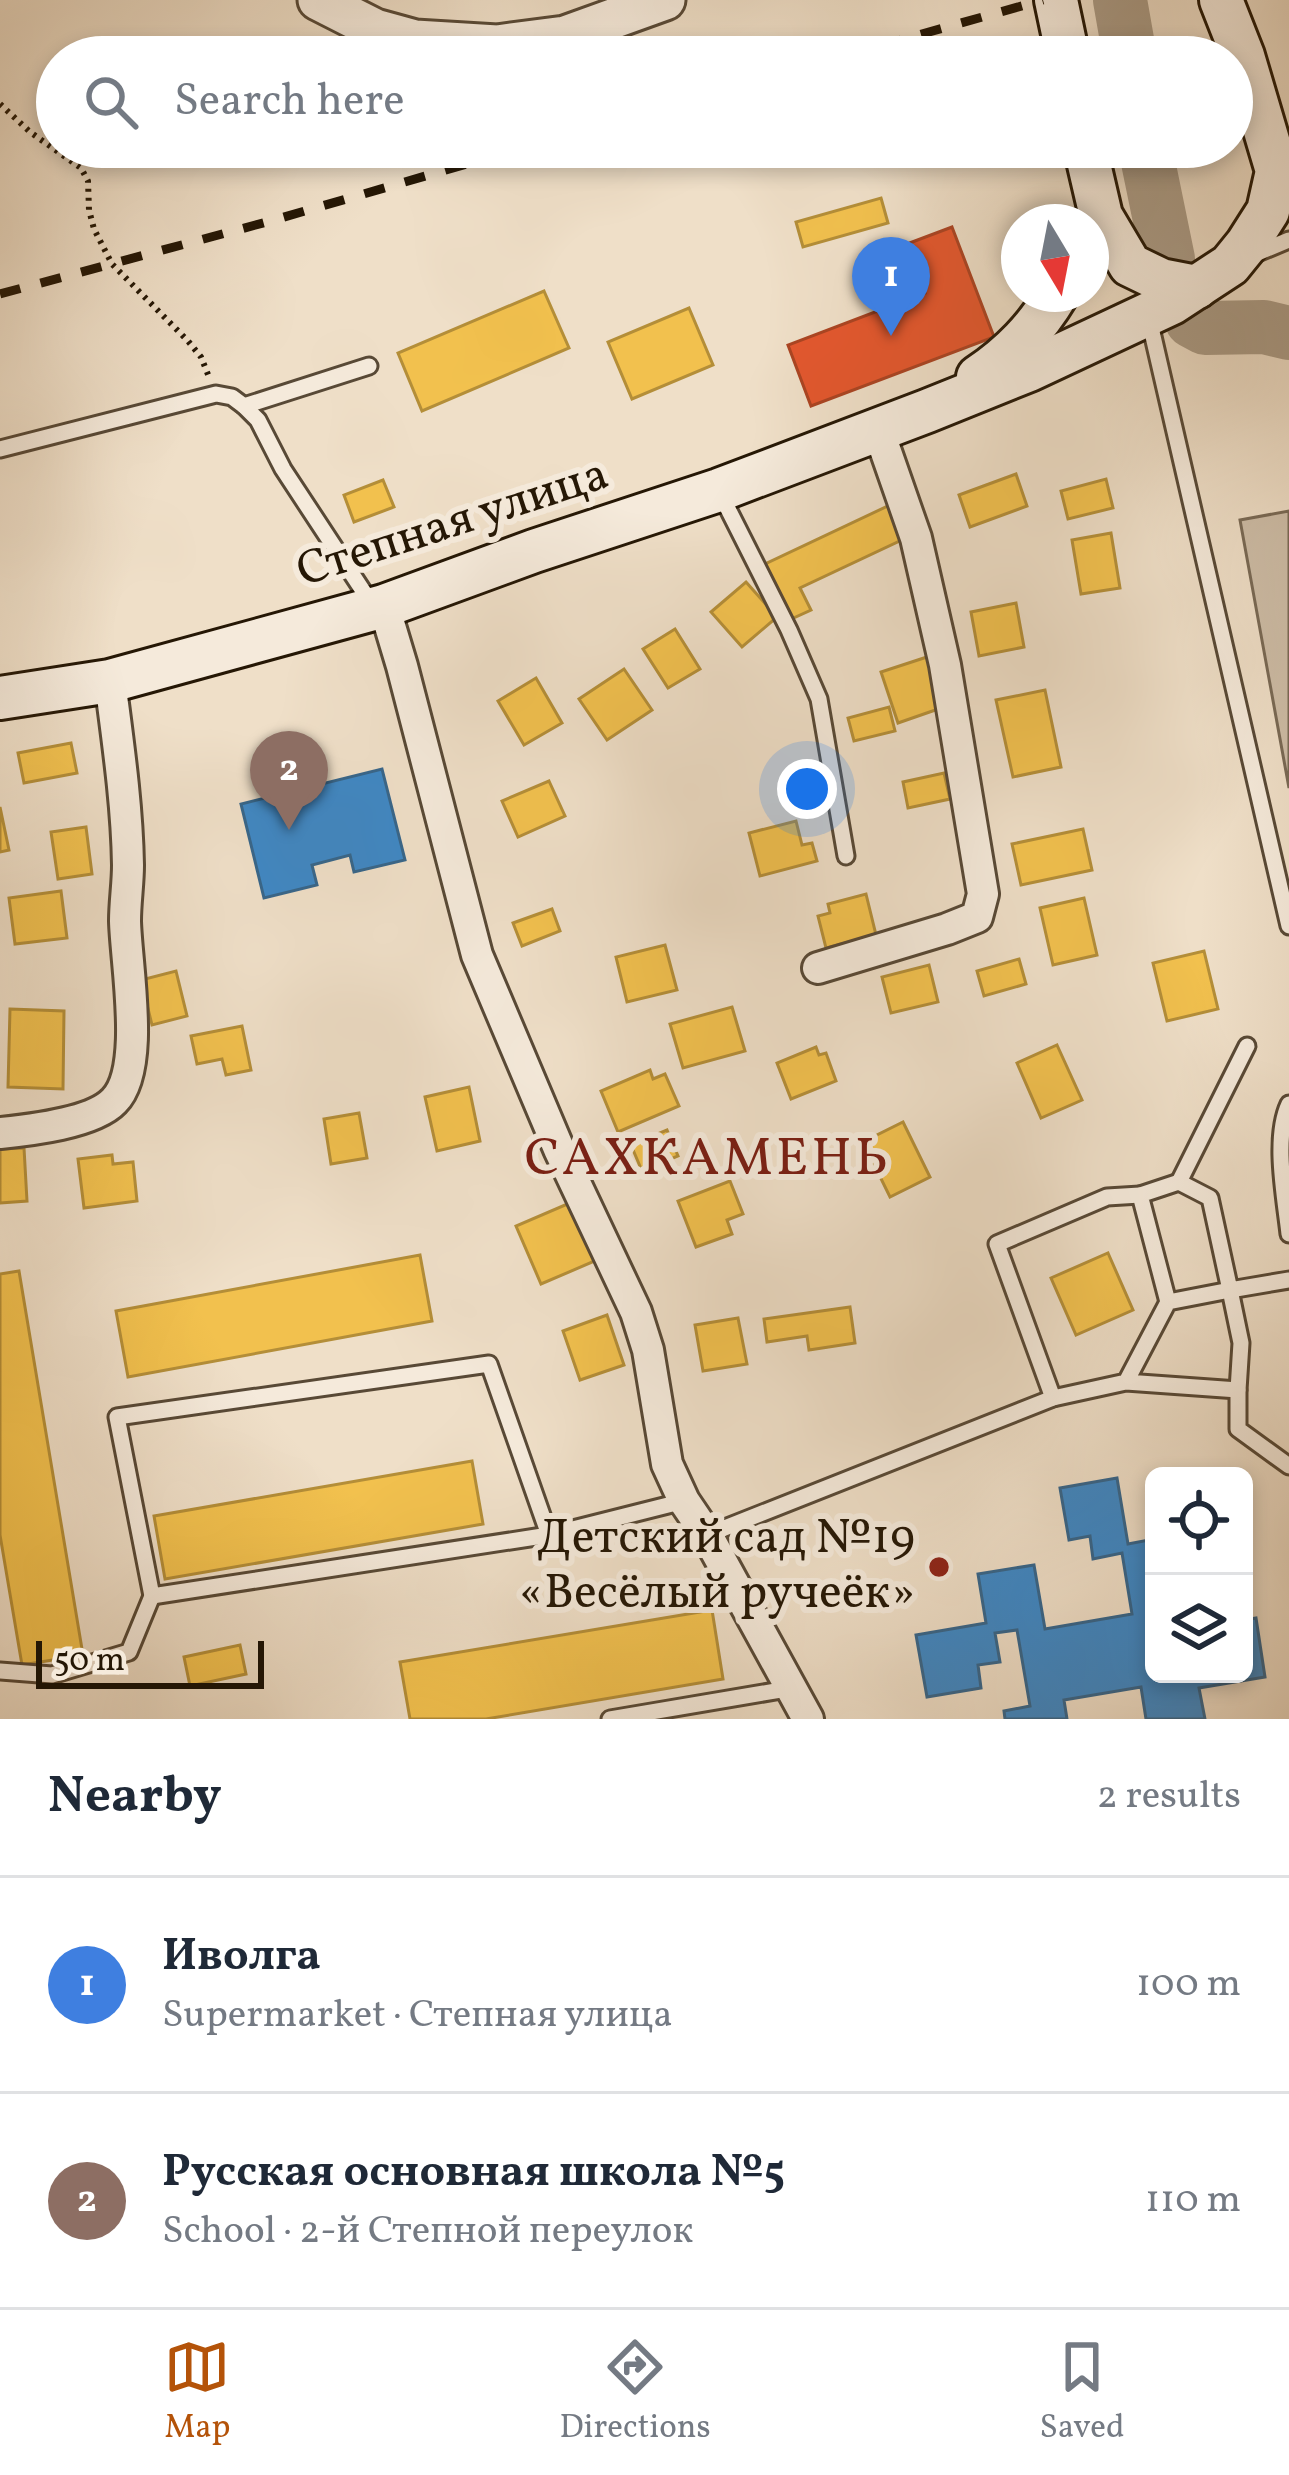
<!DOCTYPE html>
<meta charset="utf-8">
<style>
:root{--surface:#fff;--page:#f2f2f3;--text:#1f2937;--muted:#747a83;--line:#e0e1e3;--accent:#b45309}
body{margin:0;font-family:Vollkorn,serif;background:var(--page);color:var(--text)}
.controls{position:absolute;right:36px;bottom:36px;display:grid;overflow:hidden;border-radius:18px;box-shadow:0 6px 18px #0003}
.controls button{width:108px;height:108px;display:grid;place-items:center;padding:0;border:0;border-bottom:3px solid var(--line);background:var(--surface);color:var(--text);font:60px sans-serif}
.compass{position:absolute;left:1001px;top:204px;width:108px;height:108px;border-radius:50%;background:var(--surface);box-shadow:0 6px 18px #0003;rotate:170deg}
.scale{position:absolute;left:36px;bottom:30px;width:228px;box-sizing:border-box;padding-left:12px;border:6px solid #251705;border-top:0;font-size:33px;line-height:42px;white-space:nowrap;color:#251705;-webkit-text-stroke:9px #f5eadb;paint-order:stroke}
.you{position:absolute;left:807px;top:789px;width:42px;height:42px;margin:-30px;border:9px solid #fff;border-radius:50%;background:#1a73e8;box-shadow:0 0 0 18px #1a73e833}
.badge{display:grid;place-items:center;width:78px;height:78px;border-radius:50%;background:var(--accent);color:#fff;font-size:39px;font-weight:700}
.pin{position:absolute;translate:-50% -99px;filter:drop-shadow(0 3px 6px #0008)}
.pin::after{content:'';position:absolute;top:63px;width:42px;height:36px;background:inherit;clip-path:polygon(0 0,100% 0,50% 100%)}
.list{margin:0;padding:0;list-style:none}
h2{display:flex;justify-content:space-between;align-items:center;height:156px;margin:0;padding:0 48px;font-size:51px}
h2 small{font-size:39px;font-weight:400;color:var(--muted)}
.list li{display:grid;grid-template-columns:78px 1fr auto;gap:36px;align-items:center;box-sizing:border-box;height:216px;padding:0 48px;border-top:3px solid var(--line)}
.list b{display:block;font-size:45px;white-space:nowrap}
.list p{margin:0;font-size:39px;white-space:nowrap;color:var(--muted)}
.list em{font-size:39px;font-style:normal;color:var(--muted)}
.icon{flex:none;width:66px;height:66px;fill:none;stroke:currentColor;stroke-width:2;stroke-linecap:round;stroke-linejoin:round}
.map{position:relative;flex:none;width:1289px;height:1719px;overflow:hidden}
.search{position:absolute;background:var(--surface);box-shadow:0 6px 18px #0003;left:36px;right:36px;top:36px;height:132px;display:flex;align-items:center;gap:30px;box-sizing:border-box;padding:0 42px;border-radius:66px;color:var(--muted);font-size:45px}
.sheet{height:588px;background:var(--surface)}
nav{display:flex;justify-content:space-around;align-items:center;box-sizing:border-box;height:168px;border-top:3px solid var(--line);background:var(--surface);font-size:33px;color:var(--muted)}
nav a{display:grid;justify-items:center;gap:6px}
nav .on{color:var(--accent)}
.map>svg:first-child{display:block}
.green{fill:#cdbda7;stroke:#796a56;stroke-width:3}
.homes{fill:#f2c14e;stroke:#b48e38;stroke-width:3}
.shops{fill:#e4572e;stroke:#ab4422;stroke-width:3}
.schools{fill:#3f88c5;stroke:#37668b;stroke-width:3}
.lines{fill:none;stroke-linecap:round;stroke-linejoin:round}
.river{stroke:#aa9b86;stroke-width:54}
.service-casing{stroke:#584936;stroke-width:21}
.minor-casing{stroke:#584936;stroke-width:36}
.tertiary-casing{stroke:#584936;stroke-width:45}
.secondary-casing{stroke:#251705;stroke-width:48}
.path{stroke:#251705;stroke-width:6;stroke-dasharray:3 6;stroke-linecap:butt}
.service{stroke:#f5eadb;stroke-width:15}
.minor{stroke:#f5eadb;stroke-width:30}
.tertiary{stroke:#f5eadb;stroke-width:39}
.secondary{stroke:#f5eadb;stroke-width:42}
.rail{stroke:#251705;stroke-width:9;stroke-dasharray:21 21;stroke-linecap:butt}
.poi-dot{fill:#8f2418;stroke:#f5eadb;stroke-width:4.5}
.labels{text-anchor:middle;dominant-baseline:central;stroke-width:12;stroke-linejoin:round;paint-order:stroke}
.street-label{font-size:48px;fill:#251705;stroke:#f5eadb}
.poi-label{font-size:48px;fill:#251705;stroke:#f5eadb;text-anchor:end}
.quarter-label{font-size:54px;letter-spacing:3px;fill:#7a1f14;stroke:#f5eadb}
</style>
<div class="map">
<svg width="1289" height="1719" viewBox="0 0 1289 1719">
<rect width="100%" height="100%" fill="#efdfc8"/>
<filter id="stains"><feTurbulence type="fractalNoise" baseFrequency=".00167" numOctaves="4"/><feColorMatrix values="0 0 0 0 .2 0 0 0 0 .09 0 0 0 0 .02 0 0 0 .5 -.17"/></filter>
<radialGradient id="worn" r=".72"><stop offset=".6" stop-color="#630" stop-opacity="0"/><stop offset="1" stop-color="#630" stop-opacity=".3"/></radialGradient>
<path class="green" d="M1289,511V788L1240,520Z"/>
<g class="homes">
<path d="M881,198L888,223L803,247L796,222Z"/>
<path d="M544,291L569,348L422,411L398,353Z"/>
<path d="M689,308L713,365L632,399L608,342Z"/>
<path d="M1016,474L1027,506L970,527L959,495Z"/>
<path d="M1106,479L1113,508L1068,519L1061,491Z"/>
<path d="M383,480L394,507L354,522L344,495Z"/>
<path d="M892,504L908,537L800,588L811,610L789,620L763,565Z"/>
<path d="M1111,533L1120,588L1081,594L1072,540Z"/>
<path d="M746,582L777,617L742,647L711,612Z"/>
<path d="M1016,603L1024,647L979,656L971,612Z"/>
<path d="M675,629L700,669L668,688L643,649Z"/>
<path d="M927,657L944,707L898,723L881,672Z"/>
<path d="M624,669L652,710L607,740L579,699Z"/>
<path d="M536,678L562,723L524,745L498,701Z"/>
<path d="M1045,690L1061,767L1013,777L996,700Z"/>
<path d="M889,707L895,731L854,741L848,718Z"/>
<path d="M71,743L77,773L24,783L18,753Z"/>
<path d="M944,773L950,799L908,808L903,782Z"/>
<path d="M549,781L565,816L518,837L502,801Z"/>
<path d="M0,807L9,850L0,852Z"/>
<path d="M796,821L802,845L812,843L817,861L760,876L749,833Z"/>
<path d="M86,827L92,874L58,879L51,832Z"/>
<path d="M1083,829L1092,870L1021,885L1012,844Z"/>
<path d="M61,891L67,938L15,944L9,898Z"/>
<path d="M866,894L876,935L826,948L818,916L830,913L828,904Z"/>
<path d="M1084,898L1097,955L1053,965L1040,908Z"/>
<path d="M552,909L560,931L522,946L513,923Z"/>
<path d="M665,945L677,990L627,1002L616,957Z"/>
<path d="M1204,951L1218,1009L1167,1021L1153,963Z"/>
<path d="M1019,959L1026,984L984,996L977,971Z"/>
<path d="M929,965L938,1002L891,1013L882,977Z"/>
<path d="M176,971L187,1016L152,1025L141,980Z"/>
<path d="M732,1007L745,1051L683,1068L670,1024Z"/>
<path d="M10,1009L64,1011L63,1089L8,1087Z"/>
<path d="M242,1026L251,1070L226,1075L222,1059L197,1064L191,1036Z"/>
<path d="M1057,1045L1082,1100L1041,1118L1017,1063Z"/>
<path d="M816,1047L819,1055L826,1053L836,1081L791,1099L777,1063Z"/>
<path d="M650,1070L653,1079L665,1074L679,1106L618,1132L601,1091Z"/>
<path d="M469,1087L480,1141L437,1151L425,1097Z"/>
<path d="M359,1113L367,1158L331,1164L324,1119Z"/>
<path d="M903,1122L930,1177L890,1197L863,1142Z"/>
<path d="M667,1130L678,1156L642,1171L631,1145Z"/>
<path d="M24,1148L27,1201L0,1203V1149Z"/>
<path d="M112,1155L113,1164L133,1162L137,1201L84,1208L78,1159Z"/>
<path d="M730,1181L743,1214L727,1220L732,1234L696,1247L678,1201Z"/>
<path d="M572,1202L597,1260L541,1284L516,1226Z"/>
<path d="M1108,1253L1133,1310L1076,1335L1051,1278Z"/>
<path d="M420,1255L432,1321L128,1377L116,1311Z"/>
<path d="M19,1271L83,1655L22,1665L0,1535V1274Z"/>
<path d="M850,1307L855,1343L809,1350L807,1336L767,1342L764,1319Z"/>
<path d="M607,1315L624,1365L580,1380L563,1331Z"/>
<path d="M738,1318L747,1364L703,1371L695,1325Z"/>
<path d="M472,1461L483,1524L165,1579L154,1516Z"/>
<path d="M712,1610L723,1679L486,1719H410L400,1662Z"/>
<path d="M240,1645L246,1674L190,1686L184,1657Z"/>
</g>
<path class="shops" d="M952,227L994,337L811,406L788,345L925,293L907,244Z"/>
<g class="schools">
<path d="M382,769L405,860L354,872L350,855L312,865L317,885L264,898L241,804Z"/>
<path d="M1117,1478L1128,1544L1154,1539V1674H1167L1168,1680L1197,1674H1244V1620L1256,1618L1265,1677L1199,1688L1205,1719H1146L1141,1687L1064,1700L1067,1719H1005L1004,1711L1030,1706L1017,1630L995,1633L1000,1662L978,1665L981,1688L927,1697L916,1635L986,1623L978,1574L1034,1565L1045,1629L1132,1614L1122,1553L1093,1559L1090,1536L1069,1540L1060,1488Z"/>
</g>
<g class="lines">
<g class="river">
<path d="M1120,0L1130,57"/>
<path d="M1145,147L1168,259"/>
<path d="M1192,321L1205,328L1264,327L1289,333"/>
</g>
<defs>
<g id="service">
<path d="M1255,254L1289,240"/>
<path d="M1149,319L1289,926"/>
<path d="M244,406L369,366"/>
<path d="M0,449L216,394L232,397L244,406L258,420L283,469L371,603"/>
<path d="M720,493L789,630L819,699L846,856"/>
<path d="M1289,1104C1273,1138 1285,1197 1289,1234"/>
<path d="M1179,1182L1247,1046"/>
<path d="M1168,1302L1140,1195L1179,1182L1210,1198L1230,1290L1289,1280"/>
<path d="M1238,1390V1429L1289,1466"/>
<path d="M1053,1398L997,1244L1107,1197L1140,1195"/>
<path d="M549,1535L489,1364L117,1417L152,1596L549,1535L684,1501"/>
<path d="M707,1535L1053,1398L1126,1382L1238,1390L1241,1343L1230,1290L1168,1302L1126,1382"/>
<path d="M0,1671L52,1675L129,1652L152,1596"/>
<path d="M610,1719L793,1688"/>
</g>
<g id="minor">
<path d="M384,606L402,666L477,955L559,1149L636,1312L648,1350L667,1464L684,1501L707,1535L808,1719"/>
<path d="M818,968L947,929L977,917L983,894L945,665L916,538L878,429"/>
<path d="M0,1133C30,1130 93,1123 114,1101C146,1069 126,965 125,921C125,902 128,884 128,865C127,804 118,743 110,681"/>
</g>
<path id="tertiary" d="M318,0L375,29L415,40L497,45L565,36L665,0"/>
<g id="secondary">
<path d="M1056,0L1068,57"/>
<path d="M1085,147L1101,216L1130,265L1161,280L1197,287"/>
<path d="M978,377C1012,354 1036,329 1057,294"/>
<path d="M0,698L110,681L384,606L534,551L719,490L927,411L1029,370L1172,303L1230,265L1247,244L1268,211L1277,171L1243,56L1221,0"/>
</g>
</defs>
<use href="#service" class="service-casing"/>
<use href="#minor" class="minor-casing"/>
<use href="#tertiary" class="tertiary-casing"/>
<use href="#secondary" class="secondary-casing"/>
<path class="path" d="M0,104L30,132L81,168L88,181L89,210L94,229L112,264L188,341L201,357L209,377"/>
<use href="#service" class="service"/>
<use href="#minor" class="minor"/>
<use href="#tertiary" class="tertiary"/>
<use href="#secondary" class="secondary"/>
<g class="rail">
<path d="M840,57L1043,0"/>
<path d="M0,294L274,220L525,147"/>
</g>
</g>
<circle class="poi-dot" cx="939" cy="1567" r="12"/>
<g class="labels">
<g class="street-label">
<text transform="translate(453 524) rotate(-18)">Степная улица</text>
</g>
<g class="poi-label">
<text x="915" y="1539">Детский сад №19<tspan x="915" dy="55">«Весёлый ручеёк»</tspan></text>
</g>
<g class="quarter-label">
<text x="708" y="1160">САХКАМЕНЬ</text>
</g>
</g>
<rect width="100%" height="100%" filter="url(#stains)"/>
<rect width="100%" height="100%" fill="url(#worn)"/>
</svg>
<div class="controls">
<button><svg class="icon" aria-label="locate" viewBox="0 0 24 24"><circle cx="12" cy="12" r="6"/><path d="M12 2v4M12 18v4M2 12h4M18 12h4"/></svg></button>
<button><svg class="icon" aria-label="layers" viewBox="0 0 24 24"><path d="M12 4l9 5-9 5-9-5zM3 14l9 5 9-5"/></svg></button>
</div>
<svg class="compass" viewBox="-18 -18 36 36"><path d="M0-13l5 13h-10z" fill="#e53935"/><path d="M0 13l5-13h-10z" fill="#747a83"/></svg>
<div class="scale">50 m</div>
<div class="you"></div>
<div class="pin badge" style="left:891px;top:336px;background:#3f7fe0">1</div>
<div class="pin badge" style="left:289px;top:830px;background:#8d6e63">2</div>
<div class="search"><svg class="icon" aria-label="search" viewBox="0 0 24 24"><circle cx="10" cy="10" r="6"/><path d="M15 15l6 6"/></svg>Search here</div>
</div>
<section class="sheet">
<h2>Nearby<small>2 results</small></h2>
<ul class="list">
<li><span class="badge" style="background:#3f7fe0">1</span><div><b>Иволга</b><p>Supermarket · Степная улица</p></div><em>100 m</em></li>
<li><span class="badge" style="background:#8d6e63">2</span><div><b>Русская основная школа №5</b><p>School · 2-й Степной переулок</p></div><em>110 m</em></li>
</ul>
</section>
<nav>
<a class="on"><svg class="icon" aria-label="map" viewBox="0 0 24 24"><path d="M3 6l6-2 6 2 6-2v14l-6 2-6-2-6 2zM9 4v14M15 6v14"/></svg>Map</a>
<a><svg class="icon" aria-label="directions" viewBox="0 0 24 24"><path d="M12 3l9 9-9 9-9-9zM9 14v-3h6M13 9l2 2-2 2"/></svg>Directions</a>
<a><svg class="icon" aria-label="saved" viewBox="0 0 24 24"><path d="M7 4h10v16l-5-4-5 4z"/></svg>Saved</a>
</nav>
